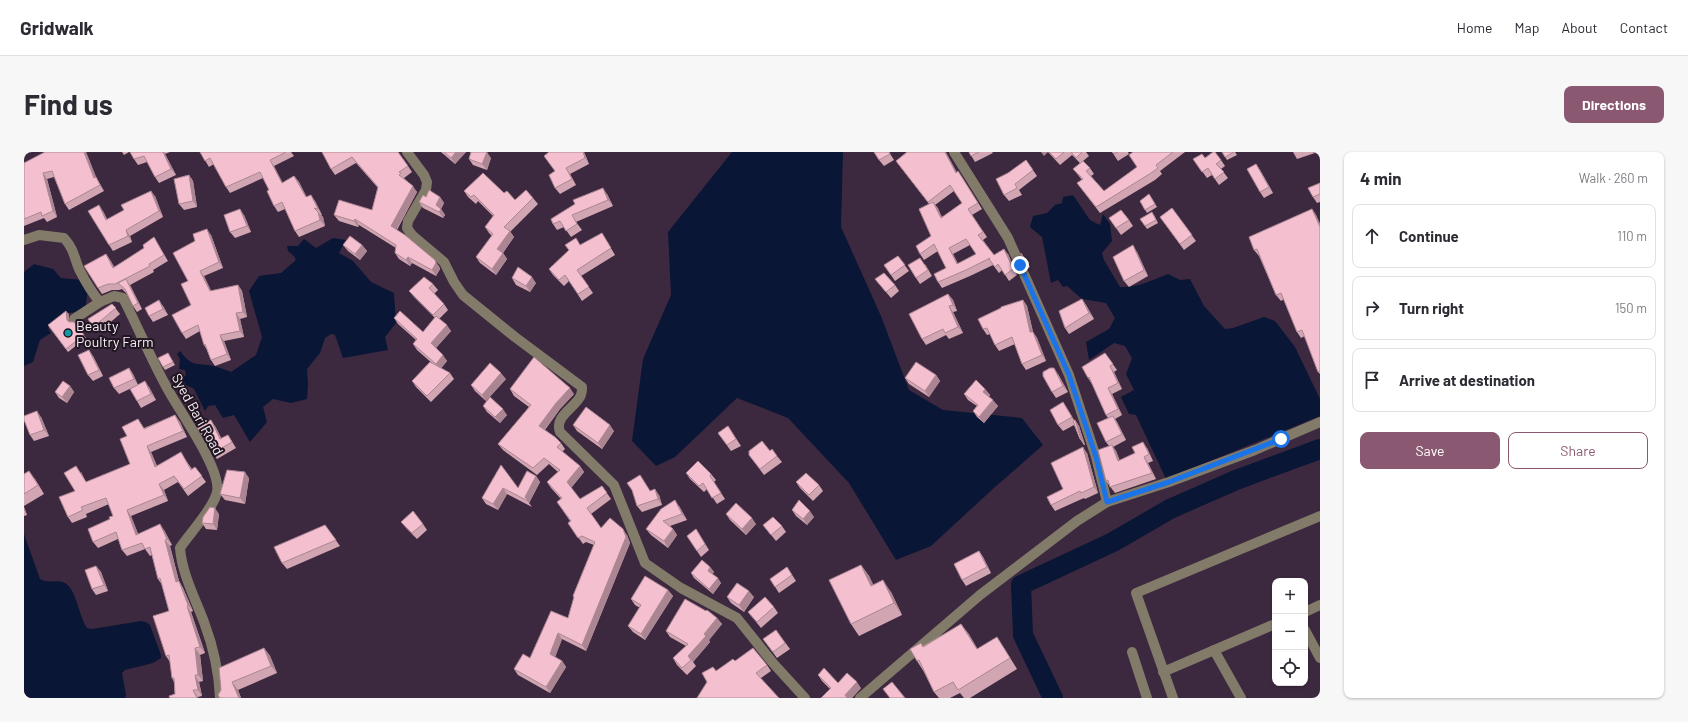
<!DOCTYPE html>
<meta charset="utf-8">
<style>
:root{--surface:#fff;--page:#f7f7f7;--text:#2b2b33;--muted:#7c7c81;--line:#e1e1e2;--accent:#8a5870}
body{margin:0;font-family:Barlow,sans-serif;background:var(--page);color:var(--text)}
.controls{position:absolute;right:12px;bottom:12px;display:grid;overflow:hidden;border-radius:8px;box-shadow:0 1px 3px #0004}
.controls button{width:36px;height:36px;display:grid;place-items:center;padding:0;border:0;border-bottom:1px solid var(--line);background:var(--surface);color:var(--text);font:20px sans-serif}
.stop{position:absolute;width:12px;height:12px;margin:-9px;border:3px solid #1a73e8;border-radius:50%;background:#fff}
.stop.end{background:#1a73e8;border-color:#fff;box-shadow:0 1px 4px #0008}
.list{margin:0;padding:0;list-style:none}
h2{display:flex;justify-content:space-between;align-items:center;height:52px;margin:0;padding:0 16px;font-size:17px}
h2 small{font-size:13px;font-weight:400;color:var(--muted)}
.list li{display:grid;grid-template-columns:26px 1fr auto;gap:12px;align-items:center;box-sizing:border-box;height:64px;margin:0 8px 8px;padding:0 8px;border:1px solid var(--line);border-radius:8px}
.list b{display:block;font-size:15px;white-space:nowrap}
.list em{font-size:13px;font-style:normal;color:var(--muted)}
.actions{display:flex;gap:8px;padding:12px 16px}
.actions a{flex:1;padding:9px 0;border:1px solid var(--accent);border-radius:8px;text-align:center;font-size:14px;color:var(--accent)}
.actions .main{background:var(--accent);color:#fff}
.icon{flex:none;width:22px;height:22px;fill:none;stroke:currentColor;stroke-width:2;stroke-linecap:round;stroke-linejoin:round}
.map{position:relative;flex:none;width:1296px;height:546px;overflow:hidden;border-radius:8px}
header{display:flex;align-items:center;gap:24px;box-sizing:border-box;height:56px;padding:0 20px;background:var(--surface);border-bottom:1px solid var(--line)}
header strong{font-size:19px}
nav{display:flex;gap:22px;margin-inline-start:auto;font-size:14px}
.intro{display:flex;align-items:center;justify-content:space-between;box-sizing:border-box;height:96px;padding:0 24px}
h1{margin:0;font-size:28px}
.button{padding:10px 18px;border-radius:8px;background:var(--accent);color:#fff;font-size:14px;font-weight:700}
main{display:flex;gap:24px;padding:0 24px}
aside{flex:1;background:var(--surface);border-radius:8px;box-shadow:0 1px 3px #0004}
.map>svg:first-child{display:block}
.water{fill:#091635}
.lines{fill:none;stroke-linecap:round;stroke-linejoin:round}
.river{stroke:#091635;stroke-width:20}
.minor{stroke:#837b69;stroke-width:10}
.wall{fill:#d2a5b3;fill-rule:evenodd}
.shaded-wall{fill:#ab8692}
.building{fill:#f4c0d0;stroke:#ab8692;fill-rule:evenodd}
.route{stroke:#1a73e8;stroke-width:5}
.culture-dot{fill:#0f9aa8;stroke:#1f1620;stroke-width:1.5}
.labels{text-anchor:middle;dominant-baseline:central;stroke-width:4;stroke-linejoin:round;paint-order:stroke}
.poi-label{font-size:14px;fill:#f9ecfa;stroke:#1f1620;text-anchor:start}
.street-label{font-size:14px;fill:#f9ecfa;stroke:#1f1620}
</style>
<header>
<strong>Gridwalk</strong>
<nav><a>Home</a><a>Map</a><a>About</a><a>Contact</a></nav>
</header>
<div class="intro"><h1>Find us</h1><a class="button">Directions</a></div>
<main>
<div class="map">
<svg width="1296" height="546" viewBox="0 0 1296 546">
<rect width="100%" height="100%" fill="#3d293f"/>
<g class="water">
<path d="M708,0H819L817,75L857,164L885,238L919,258L998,266L1019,293L971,335L907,394L872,408L825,331L764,266L713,246L651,305L632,314L608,289L619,207L647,143L644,80Z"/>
<path d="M1049,43L1066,68L1076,73L1079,62L1086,72L1088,89L1078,101L1080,108L1096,135C1114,136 1128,128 1144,122L1156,128L1166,127L1180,154L1201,177L1209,176L1240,165L1251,169L1271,195L1296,247V264L1142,327L1112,263L1105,262L1097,245L1110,238L1102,222L1108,206L1101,194L1090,191L1065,208L1062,190L1085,177L1091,166L1082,151L1058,147L1043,134L1039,135L1034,128L1027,131L1018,85L1006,75L1009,64L1023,61L1031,53L1038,51L1039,45Z"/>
<path d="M309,86L322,88L315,101L329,109L347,130L370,141L372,171L361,185L364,198L319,206L311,183L307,182L301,186L296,201L283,217L284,232L283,247L267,251L249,247L239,255L243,270L226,290L210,263L199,266L191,253L184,254L181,259L170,237L162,233L158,226L162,223L161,218L155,217L156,207L153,202L156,199C167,213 168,211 184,213C192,214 199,217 207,220L232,203L238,185L225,139L235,124L257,121L272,108L270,104L264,99L263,94H274L280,87L292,96Z"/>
<path d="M10,112L29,117L37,126L59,128L64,136L61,159L44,161L24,176L27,181L16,188L9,210L0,214V120Z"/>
<path d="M0,382L16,427C24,432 33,427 41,431C53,438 55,465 63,476L68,477L117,469L122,470L126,473L137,503V506L129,511L101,518L98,521L102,543L101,546H0Z"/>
</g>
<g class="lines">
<path class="river" d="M1029,546L999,483L997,433L1089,390L1146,357L1212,328L1296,297"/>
<g class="minor">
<path d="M383,0L400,23L403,30L402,38L384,69L383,76L388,83L420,110L430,130L439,143L491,185L558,235C558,238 558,242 556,245C549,257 530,265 536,280L590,333L621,411L657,436L713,466L749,511L781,546"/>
<path d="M930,0L984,86L1045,223L1072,305L1083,350"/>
<path d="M0,88L15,83L40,86C50,97 50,105 55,117C61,129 67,140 76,150L90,144L99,146C114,175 126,205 142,234C153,256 198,317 193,340C190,356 165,382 156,396C158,422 171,446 180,470C189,494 195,521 196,546"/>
<path d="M50,167L76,150"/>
<path d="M1281,460L1296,453"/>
<path d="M1281,478L1296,506"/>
<path d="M1190,498L1217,546"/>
<path d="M1108,500L1123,546"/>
<path d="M1139,520L1251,472"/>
<path d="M836,546L956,443L1053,369L1083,350L1145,330L1231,298L1296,270"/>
<path d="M1149,546L1112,441L1296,364"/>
</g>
</g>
<g class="wall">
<path d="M21,0H62L72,25L80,39L45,58L41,52L30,25L23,27L33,65L23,70L20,66L0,74V11Z"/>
<path d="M98,0H105L100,3Z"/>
<path d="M106,0H146L141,2L152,23L135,31L131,25L123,10L114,13L110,7Z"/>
<path d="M176,0H267L270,4L250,14L258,31L270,24L275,30L282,45L291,49L298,63H297L299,65L301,74L275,85L271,79L261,57L254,60L250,54L245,38L239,26L206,41L202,35L190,12L185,15Z"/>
<path d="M298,0L384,14L388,20L380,26L393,40L373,78L415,114L416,117L412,124L388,111L386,114L375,107L371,101L372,96L335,73L334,75L315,69L310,63L348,58L354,36L332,11L311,23L307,17Z"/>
<path d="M417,0H442L431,12Z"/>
<path d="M525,0H560L565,12L546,22L552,33L536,42L531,36V19Z"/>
<path d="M865,0L870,8L860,14L855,8Z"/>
<path d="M945,0H968L969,1L951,10Z"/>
<path d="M1024,0H1062L1065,4L1059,9L1066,16L1070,22L1067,24L1080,39L1113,15L1109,0H1161L1136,19L1138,22L1131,28L1076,61L1053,31L1058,28L1054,23L1049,17L1056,11L1048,3L1036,13Z"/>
<path d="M1088,0H1104L1105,2L1094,9Z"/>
<path d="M1198,0H1211L1213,3L1203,8Z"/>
<path d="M1269,0H1291V1L1273,7Z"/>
<path d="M467,6L463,18L449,13L445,7Z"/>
<path d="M1181,6L1197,8L1201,14L1197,17L1204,26L1195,33L1188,23L1183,26L1169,7Z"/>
<path d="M1002,8L1013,24L995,38L998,43L985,49L980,43Z"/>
<path d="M872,9L933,20L938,25L958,57L948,63L963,85L959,88L970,103L984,102L993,123L985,129L978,118L975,121L969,113L946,124L918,136L914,130L922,116L914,99L900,108L896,102L907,84L905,52ZM930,39L938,51L918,65L911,53ZM946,93L952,102L934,112L929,102Z"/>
<path d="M1232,12L1236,18L1249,41L1240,46L1236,40Z"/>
<path d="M165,23L169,29L173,55L160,58L155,52Z"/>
<path d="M1296,31V50L1293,51L1289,45Z"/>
<path d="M440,39L480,41L491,48L509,46L514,52L486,80L490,85L479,101L483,107L472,123L456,111L452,105L468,84L465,81L461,75L469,64L454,49L452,52L444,45Z"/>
<path d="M583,42L589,54L552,70L558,78L547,85L540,75L533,78L529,72Z"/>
<path d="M1125,42L1133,55L1123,61L1116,49Z"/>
<path d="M131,44L139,65L106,84L108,90L89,99L85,93L79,59L83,67Z"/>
<path d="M402,45H416L420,51L417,57L421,63L419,66L399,56L395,50Z"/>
<path d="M1148,56L1172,89L1160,98L1136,65Z"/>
<path d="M1288,57L1292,63L1296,72V222L1294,220L1281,184L1277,186L1273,180L1260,147L1257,149L1252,143L1235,104L1230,98Z"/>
<path d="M220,63L227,80L211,86L206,80Z"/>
<path d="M1130,63L1134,71L1123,77L1121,74Z"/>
<path d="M1085,66L1105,68L1109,74L1097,83Z"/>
<path d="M578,81L591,103L557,124L569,141L558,149L545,129L540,134L529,123L525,117L557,93Z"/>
<path d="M187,83L199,116L180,124L187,139L214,133L218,139L223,165L216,167L220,185L200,189L207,208L191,214L187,208L183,198L180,193L176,179L162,187L158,181L167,153L164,129Z"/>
<path d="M134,92L144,109L129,118L130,120L106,133L118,157L113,160L109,154L102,141L98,137L95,138H88L78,142L74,136L82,102L90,115Z"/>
<path d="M319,93H338L343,99L336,108L324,99Z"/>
<path d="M1113,100L1124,124L1105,135L1100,129Z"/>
<path d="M997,101L1006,115L1004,116L1000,110Z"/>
<path d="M874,104L885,119L871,129L860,113Z"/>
<path d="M901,112L908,124L896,132L892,126Z"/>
<path d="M488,126L512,131L506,140L492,133Z"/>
<path d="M851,127L871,133L875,139L867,146Z"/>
<path d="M409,132L414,138L410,142L420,152L424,158L415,167L427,179L412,196L423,209L417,216L426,221L430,227L407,250L392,235L388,229L409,212L393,198L389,192L392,188L374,172L370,166L399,180L411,166L390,145L385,139Z"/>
<path d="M924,142L929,148L933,159L929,160L939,181L925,187L922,183L902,193L898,187Z"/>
<path d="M1058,147L1062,153L1070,167L1045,182L1041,176Z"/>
<path d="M999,148L1003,154L1009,180L1013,186L1022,209L1002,218L998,212L991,192L975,199L971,193L966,182L963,183L959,177Z"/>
<path d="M88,152L96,162L74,181L64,167Z"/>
<path d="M139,154L144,163L129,170L125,164Z"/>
<path d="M45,162V169L50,170L62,186L44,200L24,173Z"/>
<path d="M144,201L151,213L141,218L139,215Z"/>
<path d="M1081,201L1093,218L1090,220L1098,237L1088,242L1098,263L1091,267L1093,270L1102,288L1089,295L1092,299L1096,309L1123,296L1129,309L1124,311L1132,327L1091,341L1082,329L1085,294L1082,290L1084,266L1082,263L1068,232L1064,226Z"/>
<path d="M69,204L79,224L69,229L64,223Z"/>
<path d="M105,216L109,222L114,233L95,242L90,236Z"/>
<path d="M1034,222L1044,240L1032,246L1028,240Z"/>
<path d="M912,223L916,229L905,245L885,232L881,226Z"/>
<path d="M482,227L462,249L451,239L447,233Z"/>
<path d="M46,234L50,240L43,251L35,246L31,240Z"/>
<path d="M125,235L132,248L117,256L113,249Z"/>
<path d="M486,237L550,242L536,257L521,278L537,291L541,297L538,300L556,314L560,320L547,336L556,347L578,334L587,347L567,362L577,376L603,383L606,391L562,499L538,487L531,505L538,509L542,515L526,541L494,523L490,517L506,506L544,466L550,445L549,444L570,393L562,390L559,392L544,371L546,369L533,350L537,347L527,336L523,330L534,320L525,312L513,323L479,298L474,292L505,255L490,244Z"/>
<path d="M961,237L966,243L965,245L974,254L960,271L953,265L949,259L953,254L944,248L940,242Z"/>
<path d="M1039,250L1050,268H1051L1055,274L1061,293H1060L1056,287L1050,273L1039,279L1034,273Z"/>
<path d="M459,254L483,263L476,271L463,260Z"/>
<path d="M151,263L156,270L163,285L127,300L133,314L161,307L168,317L171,315L182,330L164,344L154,330L140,338L144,349L107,364L114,382L140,378L148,393L146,394L155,429L159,436L169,459L167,460L181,501L176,503L179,529L175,530L178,544L174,545L151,542L150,530L148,526L146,510L142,504L145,459L138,433L134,427L128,403L126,404L121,397L103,404L98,398L94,387L74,396L69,390L89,364L85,352L62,362L63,365L48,371L44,365L57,320L62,330L106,312L103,284L114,267L120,276Z"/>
<path d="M17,265L25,284L10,289L6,283Z"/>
<path d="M549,273L590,279L578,297L553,279Z"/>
<path d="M191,274L197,286L204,283L212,296L193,307L189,301Z"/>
<path d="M704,274L717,294L707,299L694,281Z"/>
<path d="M1063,301L1074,341L1061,347L1060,346L1031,359L1027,353L1039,337Z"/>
<path d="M725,303L753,304L758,310L740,323Z"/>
<path d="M477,313L494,336L512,324L516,330L505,351L508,355L483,342L474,358L462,352L458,346Z"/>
<path d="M662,321L687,322L692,328L690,330L701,347L693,352L683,337L680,340L666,327Z"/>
<path d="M0,322L11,327L20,342L0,354Z"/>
<path d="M616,323L626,339L635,343L638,353L618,360L613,354Z"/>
<path d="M225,326L221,352L201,348L196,342Z"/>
<path d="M772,330L795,333L799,339L789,349L776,336Z"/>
<path d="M655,354L663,368L646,374L649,377L653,383L644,396L627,383L622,377Z"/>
<path d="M0,355L3,363L0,364Z"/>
<path d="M768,358L790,365L783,373L772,364Z"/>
<path d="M195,362L193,378L182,377L178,371Z"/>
<path d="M702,362L732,372L722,383L706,368Z"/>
<path d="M377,370L399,372L403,378L393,387L382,376Z"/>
<path d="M301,373L316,394L263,417L258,411Z"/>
<path d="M739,373L758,374L762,380L752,389Z"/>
<path d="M672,377L685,398L677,405L663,384Z"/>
<path d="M955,399L959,405L967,421L942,434L938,428Z"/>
<path d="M837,413L845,424L849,433L867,440L878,463L835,484L827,472Z"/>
<path d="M72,414L77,420L84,439L72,443L68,437Z"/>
<path d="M686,415L690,420L688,422L697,431L689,442L670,426L667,421Z"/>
<path d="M763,415L772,429L755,441L746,427Z"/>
<path d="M644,438L649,444L621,488L609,480L604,474L616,456L611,453L607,447Z"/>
<path d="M703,445H730L720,460L707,451Z"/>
<path d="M750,455L754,461L737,476L724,460Z"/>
<path d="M693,466L698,472L685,488L686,490L669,510L672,514L663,523L653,513L649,506L662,494L646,485L642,479Z"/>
<path d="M937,472L953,497L980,496L993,517L946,546H940L936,541L926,546H915L910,540L900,520L893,509L899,494Z"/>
<path d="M752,478L766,497L753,506L739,487Z"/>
<path d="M240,496L246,504L253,521L214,538L217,546H196L194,543Z"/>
<path d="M711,509L743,513L747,519L737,526L692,519Z"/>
<path d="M794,523L814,531L837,536L828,546H797L806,537L798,529Z"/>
</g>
<g class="shaded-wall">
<path d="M60,0H62L72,25L80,39L70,26Z"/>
<path d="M139,0H140L141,2L152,23L147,17Z"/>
<path d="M432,0H442L431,12L427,6Z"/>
<path d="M463,0L467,6L463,18L458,12Z"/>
<path d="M559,0H560L565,12L561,6Z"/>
<path d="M921,0H922L936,26L932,21Z"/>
<path d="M1017,0H1024L1020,4Z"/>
<path d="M246,8L250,14L262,37L258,31Z"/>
<path d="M1232,12L1236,18L1249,41L1245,35Z"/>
<path d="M542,16L546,22L552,33L548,27Z"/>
<path d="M19,21L23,27L33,65L29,59Z"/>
<path d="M165,23L169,29L173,55L169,49Z"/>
<path d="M270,24L275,30L286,51L282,45Z"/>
<path d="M389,34L393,40L371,80L367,74Z"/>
<path d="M579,36L583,42L589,54L584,48Z"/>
<path d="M127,39L131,44L139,65L135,59Z"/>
<path d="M287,43L291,49L298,63L294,57Z"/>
<path d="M416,45L420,51L417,57L421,63L419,66L415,60L412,53Z"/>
<path d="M909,50L914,56L921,72L917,66Z"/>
<path d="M75,53L79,59L86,74L82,68Z"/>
<path d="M216,57L220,63L227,80L223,74Z"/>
<path d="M1288,57L1292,63L1296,72V75Z"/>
<path d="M294,60L299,65L301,74L296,68Z"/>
<path d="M331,67L335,73L334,75L330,69Z"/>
<path d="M183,77L187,83L199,116L195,110Z"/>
<path d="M102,78L106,84L108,90L104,84Z"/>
<path d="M486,79L490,85L477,103L473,97Z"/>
<path d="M338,93L343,99L336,108L331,102Z"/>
<path d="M1109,93L1113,100L1124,124L1120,118Z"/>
<path d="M925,96L929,102L937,118L933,112Z"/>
<path d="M980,97L984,102L993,123L989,117Z"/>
<path d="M479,101L483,107L472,123L468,117Z"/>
<path d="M82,102L87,109L94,122L89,116Z"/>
<path d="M384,105L388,111L386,114L382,108Z"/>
<path d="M411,108L416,117L412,124L408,118Z"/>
<path d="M176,119L180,124L190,145L186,139Z"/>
<path d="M508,125L512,131L506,140L502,134Z"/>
<path d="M102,127L106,133L118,157L114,151Z"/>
<path d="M214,133L218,139L223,165L219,160Z"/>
<path d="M924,142L929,148L933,159L929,153Z"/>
<path d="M1058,147L1062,153L1070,167L1065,161Z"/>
<path d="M135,148L139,154L144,163L139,157Z"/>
<path d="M999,148L1003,154L1009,180L1013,186L1022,209L1018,203L1006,180Z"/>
<path d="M925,154L929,160L939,181L934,175Z"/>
<path d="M42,159L45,162V171L43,168Z"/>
<path d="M212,161L216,167L220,185L216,179Z"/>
<path d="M423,173L427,179L411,197L407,191Z"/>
<path d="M196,183L200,189L207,208L203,202Z"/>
<path d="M65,198L69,204L79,224L75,218Z"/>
<path d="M419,203L423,209L416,218L412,212Z"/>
<path d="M1086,214L1090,220L1098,237L1094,231Z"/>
<path d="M105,216L109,222L114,233L110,227Z"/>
<path d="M1030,216L1034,222L1044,240L1039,234Z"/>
<path d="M477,221L482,227L462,249L458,243Z"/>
<path d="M912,223L916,229L905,245L901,239Z"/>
<path d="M121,229L125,235L132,248L127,242Z"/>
<path d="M46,234L50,240L43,251L38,245Z"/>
<path d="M546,236L550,242L536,257L519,280L515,274L532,251Z"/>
<path d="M1084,236L1088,242L1098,263L1094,257Z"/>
<path d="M961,237L966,243L963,246L959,240Z"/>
<path d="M969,248L974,254L960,271L955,265Z"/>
<path d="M1039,250L1052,271L1051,268L1055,274L1061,293L1057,287L1052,271Z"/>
<path d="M479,257L483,263L476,271L471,265Z"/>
<path d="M13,259L17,265L25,284L20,278Z"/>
<path d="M151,263L156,270L163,285L159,279Z"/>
<path d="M1089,264L1093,270L1102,288L1098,282Z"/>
<path d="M187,268L191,274L201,293L196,287Z"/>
<path d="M586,273L590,279L578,297L574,291Z"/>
<path d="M1119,290L1123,296L1129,309L1125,302Z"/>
<path d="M1088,293L1092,299L1098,315L1094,309Z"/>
<path d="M123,294L127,300L136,321L131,315Z"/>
<path d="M1059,295L1063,301L1074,341L1070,335Z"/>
<path d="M1120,305L1124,311L1132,327L1128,321Z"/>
<path d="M556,314L560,320L547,336L543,330Z"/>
<path d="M5,319L11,327L20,342L14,333Z"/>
<path d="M221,320L225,326L221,352L216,346Z"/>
<path d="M512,324L516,330L505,351L501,345Z"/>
<path d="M135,332L140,338L144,349L140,343Z"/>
<path d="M479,336L483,342L474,358L469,352Z"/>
<path d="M631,337L635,343L638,353L634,347Z"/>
<path d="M651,348L655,354L663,368L658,362Z"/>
<path d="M0,355L3,363L0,358Z"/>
<path d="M191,356L195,362L193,378L189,372Z"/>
<path d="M103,358L107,364L117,389L112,383Z"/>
<path d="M786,359L790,365L783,373L779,367Z"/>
<path d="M728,366L732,372L722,383L718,377Z"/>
<path d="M136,372L140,378L148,393L143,387Z"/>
<path d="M599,377L603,383L606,391L562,499L558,493Z"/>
<path d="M649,377L653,383L644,396L640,389Z"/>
<path d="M141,388L146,394L155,429L159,436L169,459L164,453L152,430Z"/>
<path d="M955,399L959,405L967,421L963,415Z"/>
<path d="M837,413L845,424L856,446L847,434Z"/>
<path d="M72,414L77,420L84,439L80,433Z"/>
<path d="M686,415L690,420L687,424L684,419Z"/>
<path d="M694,426L697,431L689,442L685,437Z"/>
<path d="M859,428L867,440L878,463L870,451Z"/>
<path d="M644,438L649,444L621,488L617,482Z"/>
<path d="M725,439L730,445L720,460L715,453Z"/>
<path d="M163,454L167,460L181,501L176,495Z"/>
<path d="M693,466L698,472L685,488L686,490L669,510L664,504Z"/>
<path d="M937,472L945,482L960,508L953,497Z"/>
<path d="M534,481L538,487L530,508L526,502Z"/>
<path d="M171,496L176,503L179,529L174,523Z"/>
<path d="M240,496L246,504L253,521L247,514Z"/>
<path d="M538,509L542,515L526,541L522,535Z"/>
<path d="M171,523L175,530L178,544L174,538Z"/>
<path d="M208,530L214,538L217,546H215Z"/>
<path d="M833,530L837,536L828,546H823L821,543Z"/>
<path d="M169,538L174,545V546H173Z"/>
</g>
<g class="building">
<path d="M21,0H60L70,26L72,25L76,33L41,52L28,19L19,21L29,59L18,64L17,60L0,67V11Z"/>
<path d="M106,0H139L147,17L131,25L120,4L110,7Z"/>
<path d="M176,0H262L246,8L258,31L270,24L282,45L287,43L294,57L290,56L294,60L296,68L271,79L258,50L250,54L243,39L245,38L236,20L202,35L186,6L181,9Z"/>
<path d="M298,0H374L384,14L375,20L377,21L375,23L389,34L367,74L381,83L411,108L412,111L408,118L384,105L382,108L371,101L372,93L331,67L330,69L310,63L315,48L348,58L354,35L328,5L307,17Z"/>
<path d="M420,0H432L427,6Z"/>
<path d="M447,0H463L458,12L445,7Z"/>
<path d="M525,0H559L561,6L542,16L548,27L531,36L525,23L531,19L520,4Z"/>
<path d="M850,0H865L866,2L855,8Z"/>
<path d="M883,0H921L932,21L934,19L954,51L944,57L959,80L954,83L970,103L980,97L989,117L981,123L974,112L971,115L965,107L966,106L942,118L914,130L910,122L922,116L910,92L896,102L892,94L907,84L895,57L909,50L917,66L938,51L926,33L904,50L872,9ZM942,87L952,102L933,112L925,96Z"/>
<path d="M945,0H955L947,4Z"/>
<path d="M1025,0H1040L1032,7Z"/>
<path d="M1047,0H1058L1052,6Z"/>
<path d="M1088,0H1094L1090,2Z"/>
<path d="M1109,0H1149L1132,13L1134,16L1127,21L1072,55L1053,31L1059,27L1049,17L1059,9L1066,16L1062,19L1080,39L1113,15L1105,3Z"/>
<path d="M1189,0H1191L1197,8L1192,12L1200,20L1191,27L1184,16L1178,20L1169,7L1178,2L1181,6Z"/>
<path d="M1198,0H1210L1201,5Z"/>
<path d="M1002,8L1009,18L991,32L993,36L980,43L972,27L984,21Z"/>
<path d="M1232,12L1245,35L1236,40L1223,17Z"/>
<path d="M459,21L480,41L483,39L491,48L502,38L509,46L480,75L486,79L473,97L479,101L468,117L452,105L469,82L461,75L470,63L450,43L447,45L440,39Z"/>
<path d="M165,23L169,49L155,52L150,27Z"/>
<path d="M1296,31V42L1289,45L1284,36Z"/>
<path d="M579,36L584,48L548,63L553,72L542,79L536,69L529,72L527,67L551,52L549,48Z"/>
<path d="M405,38L416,45L412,53L417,57L415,60L395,50L399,43L402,45Z"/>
<path d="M127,39L135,59L102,78L104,84L85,93L64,59L75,53L82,68L100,58L97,53Z"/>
<path d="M1125,42L1131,52L1121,58L1116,49Z"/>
<path d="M1148,56L1168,83L1156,92L1136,65Z"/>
<path d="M216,57L223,74L206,80L200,63Z"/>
<path d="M1288,57L1296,75V219L1294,220L1278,178L1273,180L1257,141L1252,143L1233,97L1230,98L1225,85Z"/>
<path d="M1097,58L1105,68L1092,76L1085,66Z"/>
<path d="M1128,60L1132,68L1121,74L1116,67Z"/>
<path d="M183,77L195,110L176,119L186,139L214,133L219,160L212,161L216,179L196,183L203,202L187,208L181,192L180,193L174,173L158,181L148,163L167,153L157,132L164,129L149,101L171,89L169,82Z"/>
<path d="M578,81L587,96L553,118L565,135L554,142L541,123L535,128L525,117L545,98L541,93L552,86L556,93Z"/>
<path d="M326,84L338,93L331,102L319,93Z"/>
<path d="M130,85L140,103L125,112L126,114L91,132H84L74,136L60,114L82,102L89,116L120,96L119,93Z"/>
<path d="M1109,93L1120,118L1100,129L1089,105Z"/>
<path d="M997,101L1002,109L1000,110L997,102Z"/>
<path d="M874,104L881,113L867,123L860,113Z"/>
<path d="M896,106L904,118L892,126L884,113Z"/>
<path d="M494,115L508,125L502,134L488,126Z"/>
<path d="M860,121L871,133L862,140L851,127Z"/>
<path d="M400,125L409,132L405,136L420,152L409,163L385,139Z"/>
<path d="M102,127L114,151L109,154L101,137L94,131Z"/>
<path d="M924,142L929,153L925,154L934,175L921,181L919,177L898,187L885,162Z"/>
<path d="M1058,147L1065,161L1041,176L1035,159Z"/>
<path d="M135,148L139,157L125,164L121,156Z"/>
<path d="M999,148L1006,180H1009L1018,203L998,212L988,185L971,193L963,176L959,177L954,167L977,156V155Z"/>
<path d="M88,152L92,156L69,175L64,167Z"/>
<path d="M42,159L43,168L45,170H50L60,183L42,197L24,173Z"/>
<path d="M376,159L399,180L412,164L423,173L407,191L419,203L412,212L389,192L393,187L370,166Z"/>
<path d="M65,198L75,218L64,223L54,203Z"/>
<path d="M144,201L149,210L139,215L134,206Z"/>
<path d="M1081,201L1089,212L1086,214L1094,231L1084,236L1094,257L1082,263L1065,225L1064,226L1058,215Z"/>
<path d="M510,205L546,236L532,251L515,274L531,285L537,291L533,295L556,314L543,330L556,347L578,334L583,341L563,356L577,376L586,366L599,377L602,385L558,493L534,481L526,502L538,509L522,535L490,517L499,502L506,506L527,459L544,466L550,445L549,444L571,390L558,384L554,386L544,371L547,369L533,350L538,346L523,330L536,318L520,306L509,316L474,292L507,253L486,237Z"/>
<path d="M406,210L426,221L403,244L388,229Z"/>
<path d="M892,210L912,223L901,239L881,226Z"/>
<path d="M466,211L477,221L458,243L447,233Z"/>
<path d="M105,216L110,227L90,236L85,226Z"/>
<path d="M1026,216H1030L1039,234L1028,240L1019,224V220Z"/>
<path d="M952,228L961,237L959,240L969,248L955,265L949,259L954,253L940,242Z"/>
<path d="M39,229L46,234L38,245L31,240Z"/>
<path d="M121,229L127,242L113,249L106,237Z"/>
<path d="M466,245L479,257L471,265L459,254Z"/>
<path d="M1039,250L1048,265L1034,273L1026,258Z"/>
<path d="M562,255L586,273L574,291L549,273Z"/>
<path d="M13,259L20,278L6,283L0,268V264Z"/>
<path d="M151,263L159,279L123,294L131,315L157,300L167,318L171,315L178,324L160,337L150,324L135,332L140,343L103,358L112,383L136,372L143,387L141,388L152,430L155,429L164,453L163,454L176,495L171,496L174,523H171L174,538H169L173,546H146L145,544L151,542L150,526H148L145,503L142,504L129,464L145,459L136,426L134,427L126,395L121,397L118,391L98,398L92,380L69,390L64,377L86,367L85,365L89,364L82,346L57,355L59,358L44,365L35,345L51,339L40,321L52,314L62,330L106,312L96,287L103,284L98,275L114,267L120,277Z"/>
<path d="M1089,264L1098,282L1082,290L1073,271Z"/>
<path d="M187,268L196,287L204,283L208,290L189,301L173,275Z"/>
<path d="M1051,268L1057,287H1056L1049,269Z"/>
<path d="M704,274L712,287L703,293L694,281Z"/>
<path d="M738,289L746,299L748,297L753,304L736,317L725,303V299Z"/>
<path d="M1119,290L1125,302L1120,305L1128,321L1086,335L1084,328L1082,329L1074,298L1088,293L1094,309L1111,301L1108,295Z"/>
<path d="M1059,295L1070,335L1057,341L1056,339L1027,353L1023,345L1039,337L1027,311Z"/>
<path d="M674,309L687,322L686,324L697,341L688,346L679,331L675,334L662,321Z"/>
<path d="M477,313L494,336L503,319L512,324L501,345L504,349L479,336L469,352L458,346Z"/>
<path d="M203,318L221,320L216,346L196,342Z"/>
<path d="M5,319L14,333L0,342V322Z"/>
<path d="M782,321L795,333L785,343L772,330Z"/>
<path d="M616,323L626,339L631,337L634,347L613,354L608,338L603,331Z"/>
<path d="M651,348L658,362L639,369L649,377L640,389L622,377L637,357Z"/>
<path d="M775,348L786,359L779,367L768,358Z"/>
<path d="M712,351L728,366L718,377L702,362Z"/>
<path d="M186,355L191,356L189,372L178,371L179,365Z"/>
<path d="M389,359L399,372L388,381L377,370Z"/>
<path d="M749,365L758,374L747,383L739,373Z"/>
<path d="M301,373L312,388L258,411L250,395Z"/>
<path d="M672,377L681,392L673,399L663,384Z"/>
<path d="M955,399L963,415L938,428L930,412Z"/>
<path d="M678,408L686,415L684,419L694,426L685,437L667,421Z"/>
<path d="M837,413L847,434L859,428L870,451L827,472L805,428Z"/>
<path d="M72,414L80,433L68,437L61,418Z"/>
<path d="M763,415L768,423L751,435L746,427Z"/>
<path d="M621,424L644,438L617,482L604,474L617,453L607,447Z"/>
<path d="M713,431L725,439L715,453L703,445Z"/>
<path d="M741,445L750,455L733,470L724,460Z"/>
<path d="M661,447L682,459L683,458L693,466L680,482L682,484L664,504L667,508L658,516L649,506L664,492L642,479Z"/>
<path d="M937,472L953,497L973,485L986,506L934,538L929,530L910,540L895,508L893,509L886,497L897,491L899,495Z"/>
<path d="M752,478L761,491L749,500L739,487Z"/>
<path d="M240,496L247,514L208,530L215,546H196L194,543L197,538L195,516Z"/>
<path d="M729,496L743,513L732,521L755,546H673L683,530L678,521L689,515L692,519L709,507L711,509Z"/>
<path d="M800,516L814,531L823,521L833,530L821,543L823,546H797L807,536L794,523Z"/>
<path d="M868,530L881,546H866L859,537Z"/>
</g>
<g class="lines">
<path class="route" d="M996,113L1045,223L1072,305L1083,350L1145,330L1257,287"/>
</g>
<circle class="culture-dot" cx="44" cy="181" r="4"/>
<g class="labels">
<g class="poi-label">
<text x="52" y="173">Beauty<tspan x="52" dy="16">Poultry Farm</tspan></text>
</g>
<g class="street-label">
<text transform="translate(174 262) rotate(61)">Syed Bari Road</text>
</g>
</g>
</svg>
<div class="controls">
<button>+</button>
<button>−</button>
<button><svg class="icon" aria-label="locate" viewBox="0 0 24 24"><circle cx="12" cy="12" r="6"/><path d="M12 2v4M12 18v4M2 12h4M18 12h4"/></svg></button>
</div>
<div class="stop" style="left:1257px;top:287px"></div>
<div class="stop end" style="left:996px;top:113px"></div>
</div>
<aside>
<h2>4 min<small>Walk · 260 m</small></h2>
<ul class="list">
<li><svg class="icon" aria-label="ahead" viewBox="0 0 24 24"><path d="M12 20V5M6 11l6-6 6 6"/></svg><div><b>Continue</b></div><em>110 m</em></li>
<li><svg class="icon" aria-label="right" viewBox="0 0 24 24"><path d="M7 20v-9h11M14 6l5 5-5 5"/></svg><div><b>Turn right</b></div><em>150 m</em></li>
<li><svg class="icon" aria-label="arrive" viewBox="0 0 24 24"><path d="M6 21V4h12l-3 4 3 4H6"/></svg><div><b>Arrive at destination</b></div></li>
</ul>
<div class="actions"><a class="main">Save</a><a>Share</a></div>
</aside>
</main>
